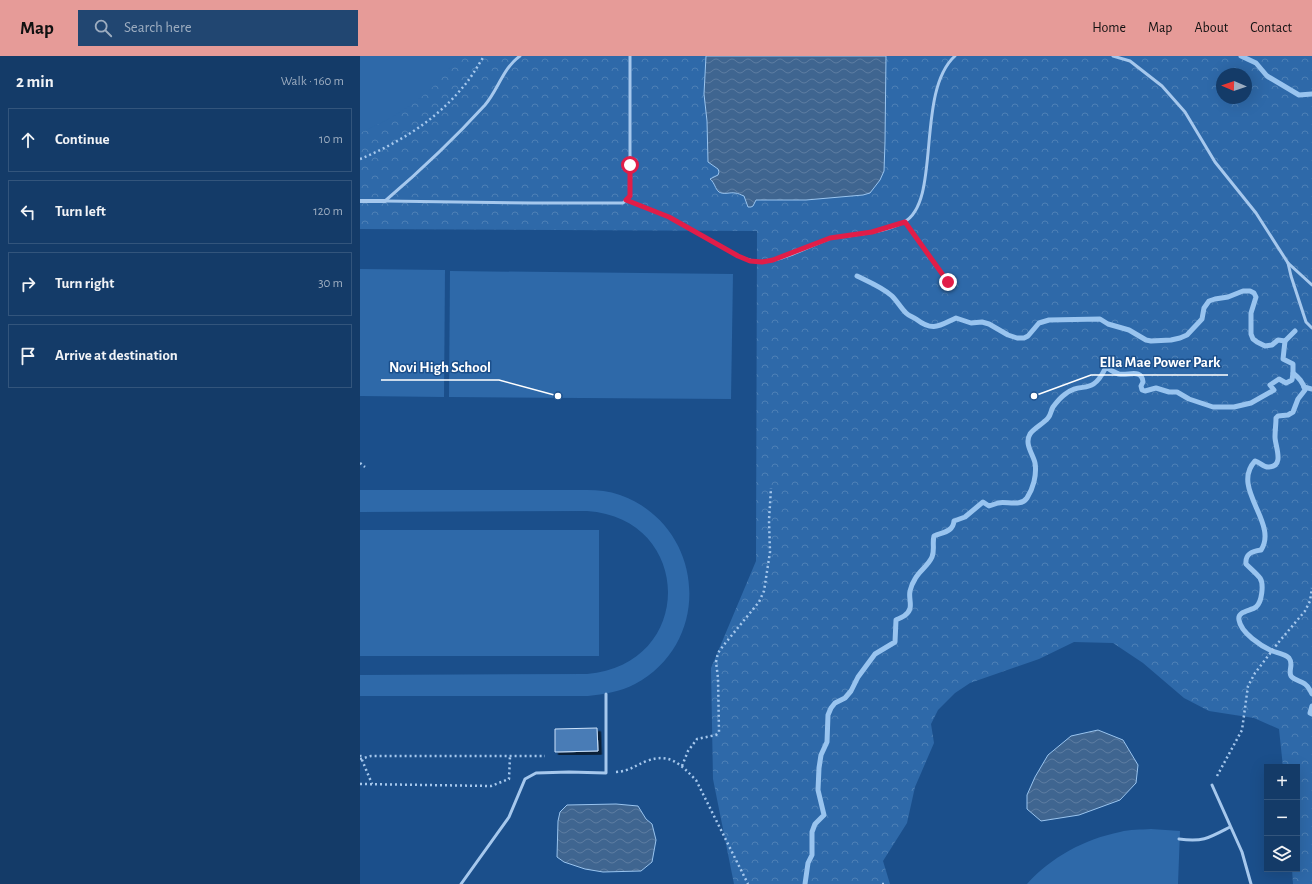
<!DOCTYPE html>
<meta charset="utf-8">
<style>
:root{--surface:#143b68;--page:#214671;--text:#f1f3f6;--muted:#9dadc0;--line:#33557c;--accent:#e69b98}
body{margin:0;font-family:"Alegreya Sans",sans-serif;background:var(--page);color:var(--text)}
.controls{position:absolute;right:12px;bottom:12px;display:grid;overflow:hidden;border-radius:0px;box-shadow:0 4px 16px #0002}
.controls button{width:36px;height:36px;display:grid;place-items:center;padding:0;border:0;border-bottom:1px solid var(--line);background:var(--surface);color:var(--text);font:20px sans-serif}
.compass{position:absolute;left:856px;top:12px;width:36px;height:36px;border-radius:50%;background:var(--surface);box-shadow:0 4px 16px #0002;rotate:272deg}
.stop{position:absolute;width:12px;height:12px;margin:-9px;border:3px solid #e11d48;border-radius:50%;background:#fff}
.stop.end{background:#e11d48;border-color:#fff;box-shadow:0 1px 4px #0008}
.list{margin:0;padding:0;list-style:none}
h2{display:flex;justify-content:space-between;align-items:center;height:52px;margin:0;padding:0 16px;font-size:17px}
h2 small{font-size:13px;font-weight:400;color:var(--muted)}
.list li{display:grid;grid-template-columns:26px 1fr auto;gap:12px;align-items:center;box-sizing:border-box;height:64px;margin:0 8px 8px;padding:0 8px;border:1px solid var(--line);border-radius:0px}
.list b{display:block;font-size:15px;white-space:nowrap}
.list em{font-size:13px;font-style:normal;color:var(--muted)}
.icon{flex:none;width:22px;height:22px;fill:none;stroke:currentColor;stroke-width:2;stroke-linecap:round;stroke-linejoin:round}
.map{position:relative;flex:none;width:952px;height:828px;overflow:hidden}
header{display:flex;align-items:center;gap:24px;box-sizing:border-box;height:56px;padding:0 20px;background:var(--accent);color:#111}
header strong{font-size:19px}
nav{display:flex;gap:22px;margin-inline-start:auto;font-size:14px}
.search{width:280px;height:36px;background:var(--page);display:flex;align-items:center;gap:10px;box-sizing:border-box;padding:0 14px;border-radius:0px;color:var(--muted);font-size:15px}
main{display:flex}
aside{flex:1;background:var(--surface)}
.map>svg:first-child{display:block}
.forest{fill:url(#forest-crowns);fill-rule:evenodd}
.pitch{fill:#2e69a9}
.water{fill:url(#water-waves);stroke:#99c4ef}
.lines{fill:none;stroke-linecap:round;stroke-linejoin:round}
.stream{stroke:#99c4ef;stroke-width:5}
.building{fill:#487bb6;stroke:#cce2fa;filter:url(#shadow)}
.path{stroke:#a6c8ed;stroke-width:2.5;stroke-dasharray:2 3;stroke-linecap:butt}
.lane{stroke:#a6c8ed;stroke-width:3}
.street{stroke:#a6c8ed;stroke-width:4}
.route{stroke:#e11d48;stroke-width:5}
.leader{fill:none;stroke:#fff;stroke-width:1.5}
.callout-dot{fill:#fff;stroke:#1b4f8b;stroke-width:1.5}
.callout-label{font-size:15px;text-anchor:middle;font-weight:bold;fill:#fff;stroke:#1b4f8b;stroke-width:3;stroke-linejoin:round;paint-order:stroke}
</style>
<header>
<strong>Map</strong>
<div class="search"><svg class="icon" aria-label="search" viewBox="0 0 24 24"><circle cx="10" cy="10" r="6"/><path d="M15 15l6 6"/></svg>Search here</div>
<nav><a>Home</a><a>Map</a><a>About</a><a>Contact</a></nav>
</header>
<main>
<aside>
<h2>2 min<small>Walk · 160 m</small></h2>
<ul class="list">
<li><svg class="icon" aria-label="ahead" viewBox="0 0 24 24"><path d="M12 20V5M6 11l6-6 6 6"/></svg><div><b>Continue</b></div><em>10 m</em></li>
<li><svg class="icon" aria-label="left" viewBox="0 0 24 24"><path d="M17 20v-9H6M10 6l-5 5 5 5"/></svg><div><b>Turn left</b></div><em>120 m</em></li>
<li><svg class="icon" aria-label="right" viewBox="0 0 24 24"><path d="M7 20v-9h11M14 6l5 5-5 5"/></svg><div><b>Turn right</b></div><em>30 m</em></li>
<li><svg class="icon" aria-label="arrive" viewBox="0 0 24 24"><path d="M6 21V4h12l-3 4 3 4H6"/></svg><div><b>Arrive at destination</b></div></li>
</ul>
</aside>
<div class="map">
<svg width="952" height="828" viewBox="0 0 952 828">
<defs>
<pattern id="forest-crowns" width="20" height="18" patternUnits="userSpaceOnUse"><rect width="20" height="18" fill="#2e69a9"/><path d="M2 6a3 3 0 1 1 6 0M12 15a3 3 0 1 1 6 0" fill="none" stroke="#4d80b6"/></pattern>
<pattern id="water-waves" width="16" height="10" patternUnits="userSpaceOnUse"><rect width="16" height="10" fill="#3f6590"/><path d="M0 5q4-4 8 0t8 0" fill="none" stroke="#5c7ca1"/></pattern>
<filter id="shadow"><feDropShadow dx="3.5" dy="3.5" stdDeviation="0" flood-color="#0009"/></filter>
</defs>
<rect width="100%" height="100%" fill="#1b4f8b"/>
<path class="forest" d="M0,0H952V828H933L932,813H937V711H923L919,673L894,662L849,655L824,642L783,607L753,587L714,586L679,603L610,627L595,637L578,654L571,668L574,687L555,731L547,767L523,805L530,828H374L353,723L351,612L396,505L397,175L0,173ZM862,18H886V42H862Z"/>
<g class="pitch">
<path d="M0,0H98C92,8 86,17 79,25C57,48 29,64 0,77Z"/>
<path d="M0,213L85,214L84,341L0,340Z"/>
<path d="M90,215L373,218L371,343L89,341Z"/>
<path d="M0,434H227C238,434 249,435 260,439C344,469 355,585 275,628C260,636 244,638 228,640H0V619L227,618C336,609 334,462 227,455L0,456Z"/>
<rect x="0" y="474" width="239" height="126"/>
<path d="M791,773L820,775L818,828H667C691,801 725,783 760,776C770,773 781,774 791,773Z"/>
</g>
<g class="water">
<path d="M346,0H526L525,86L524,115L520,124L510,137L503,139L446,144H396L393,150L391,151H388L384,140C381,139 378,137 375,137C370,136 364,139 359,136C355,133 355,127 350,123L358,119L359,116L358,113L348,106L347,65L344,38Z"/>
<path d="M738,674L763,684L778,709L776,727L760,744L719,759L681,765L667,753V739L675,721L688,699L711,680Z"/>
<path d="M256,748L278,750L286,763L292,768L296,784L292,806L281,815L243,816L225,813L204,806L197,801L198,765L200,756L207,749Z"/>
</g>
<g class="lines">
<g class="stream">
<path d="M881,0L896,7L907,20L939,39L952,38"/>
<path d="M497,220C509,226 522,231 532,240C537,245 541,252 546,257C549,260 553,261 556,263C573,276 579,270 596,262L611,267L622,266L629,268L648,279L657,282H664L668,280L679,267L689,264L740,263L748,268L769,274L786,284L791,285L811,284L820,282L827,279L842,263L844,252L849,245L855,243L868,241L883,235H890L894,237L896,241L891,257V278L893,283L897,286L905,290L912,289L918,284L925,285L935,275"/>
<path d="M925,285L923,303L933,308V317"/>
<path d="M944,331L952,333"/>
<path d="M952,650L950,657L952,658"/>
<path d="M445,828L448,807L452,799V776L455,768L464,759L458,734L459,712L461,699L467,686L468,659L471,652L475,647L485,642L491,635L498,621L515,598L535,586L536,564C538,563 541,562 544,560C555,553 548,544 550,535C551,531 553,526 555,523C559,515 568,510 572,501C575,494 572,487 574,480C583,476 593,476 594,465L605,461L623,446L629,450C632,449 635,448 638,447C646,445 661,451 667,442C673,433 677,419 675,407C673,398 664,388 670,378C674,372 683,368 688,362C691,359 691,354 693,351C696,347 700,342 704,339C722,324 731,341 745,313L747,312C751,314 755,317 759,318C768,320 782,312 783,326L781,330L782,334L785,335L796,332L809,336H817L829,343L853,351H874L891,347L914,334L910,329L919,323L926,327L932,324L933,317C939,322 943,326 945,334L938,343L933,356L928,359L918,360L916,362C916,368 915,375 915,381C915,390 925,410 909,411C904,412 900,406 895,405C870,432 919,467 901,494C892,495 885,498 886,508C891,513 896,517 900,522C904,528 902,546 896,551C891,555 877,555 879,564C881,577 901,590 912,595C918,597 925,598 929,602C934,608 928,614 931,620C934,624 941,625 945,628C948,630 950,634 952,638"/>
</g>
</g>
<path class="building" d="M237,672L238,695L195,696V673Z"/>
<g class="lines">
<g class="path">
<path d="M0,103C39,87 76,64 103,31C111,22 117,11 124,0"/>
<path d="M550,173L588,226"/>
<path d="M0,407L5,411"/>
<path d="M0,699L12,728"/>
<path d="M0,703L11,700H185"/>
<path d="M322,710L328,695L337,683L356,679L359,676L358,622L356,606L358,597L363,590L399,546L404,535L410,496L409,464L411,432"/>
<path d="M256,716C271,715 275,709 287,705C310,696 321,709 336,724L388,828"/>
<path d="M857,720L882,674L888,630L895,617L918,587L945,555L950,545L952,532"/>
<path d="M0,728L131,730L149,723L150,700"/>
<path d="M522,828H525"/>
</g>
<g class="lane">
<path d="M753,0L770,5L802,30L825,56L855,106L896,157L928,207L952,229"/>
<path d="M266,144L309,161L378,200C386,203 393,206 402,206C421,205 449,191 468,183C474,181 482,181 489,180C507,177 528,175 544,166C582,146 555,36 595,0"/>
<path d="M25,145L173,147H263L270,140V0"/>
<path d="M25,145C60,115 94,83 125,49C138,34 143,12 160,0"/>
<path d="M928,207L931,220L946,266L952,272"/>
<path d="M852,729L882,796L891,828"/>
<path d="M819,783C844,786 849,782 870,771"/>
<path d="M101,828L149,761L165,723L176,717L209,716L246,717V638"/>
</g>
<path class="street" d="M0,145H25"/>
</g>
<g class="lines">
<path class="route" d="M270,109V140L266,144L309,161L378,200L390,205L402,206L413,204L470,182L512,176L545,166L588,226"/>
</g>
<path class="leader" d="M674 340L731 319H868M198 340L139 324H21"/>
<g class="callout-dot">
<circle cx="674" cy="340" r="4"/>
<circle cx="198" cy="340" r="4"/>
</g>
<g class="callout-label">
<text x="800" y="311">Ella Mae Power Park</text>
<text x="80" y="316">Novi High School</text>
</g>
</svg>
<div class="controls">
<button>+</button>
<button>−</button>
<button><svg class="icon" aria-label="layers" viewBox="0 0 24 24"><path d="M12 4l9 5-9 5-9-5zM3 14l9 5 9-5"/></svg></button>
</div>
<svg class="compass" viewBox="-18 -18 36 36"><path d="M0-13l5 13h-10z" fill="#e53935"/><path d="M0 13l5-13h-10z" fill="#9dadc0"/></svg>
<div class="stop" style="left:270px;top:109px"></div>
<div class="stop end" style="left:588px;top:226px"></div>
</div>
</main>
